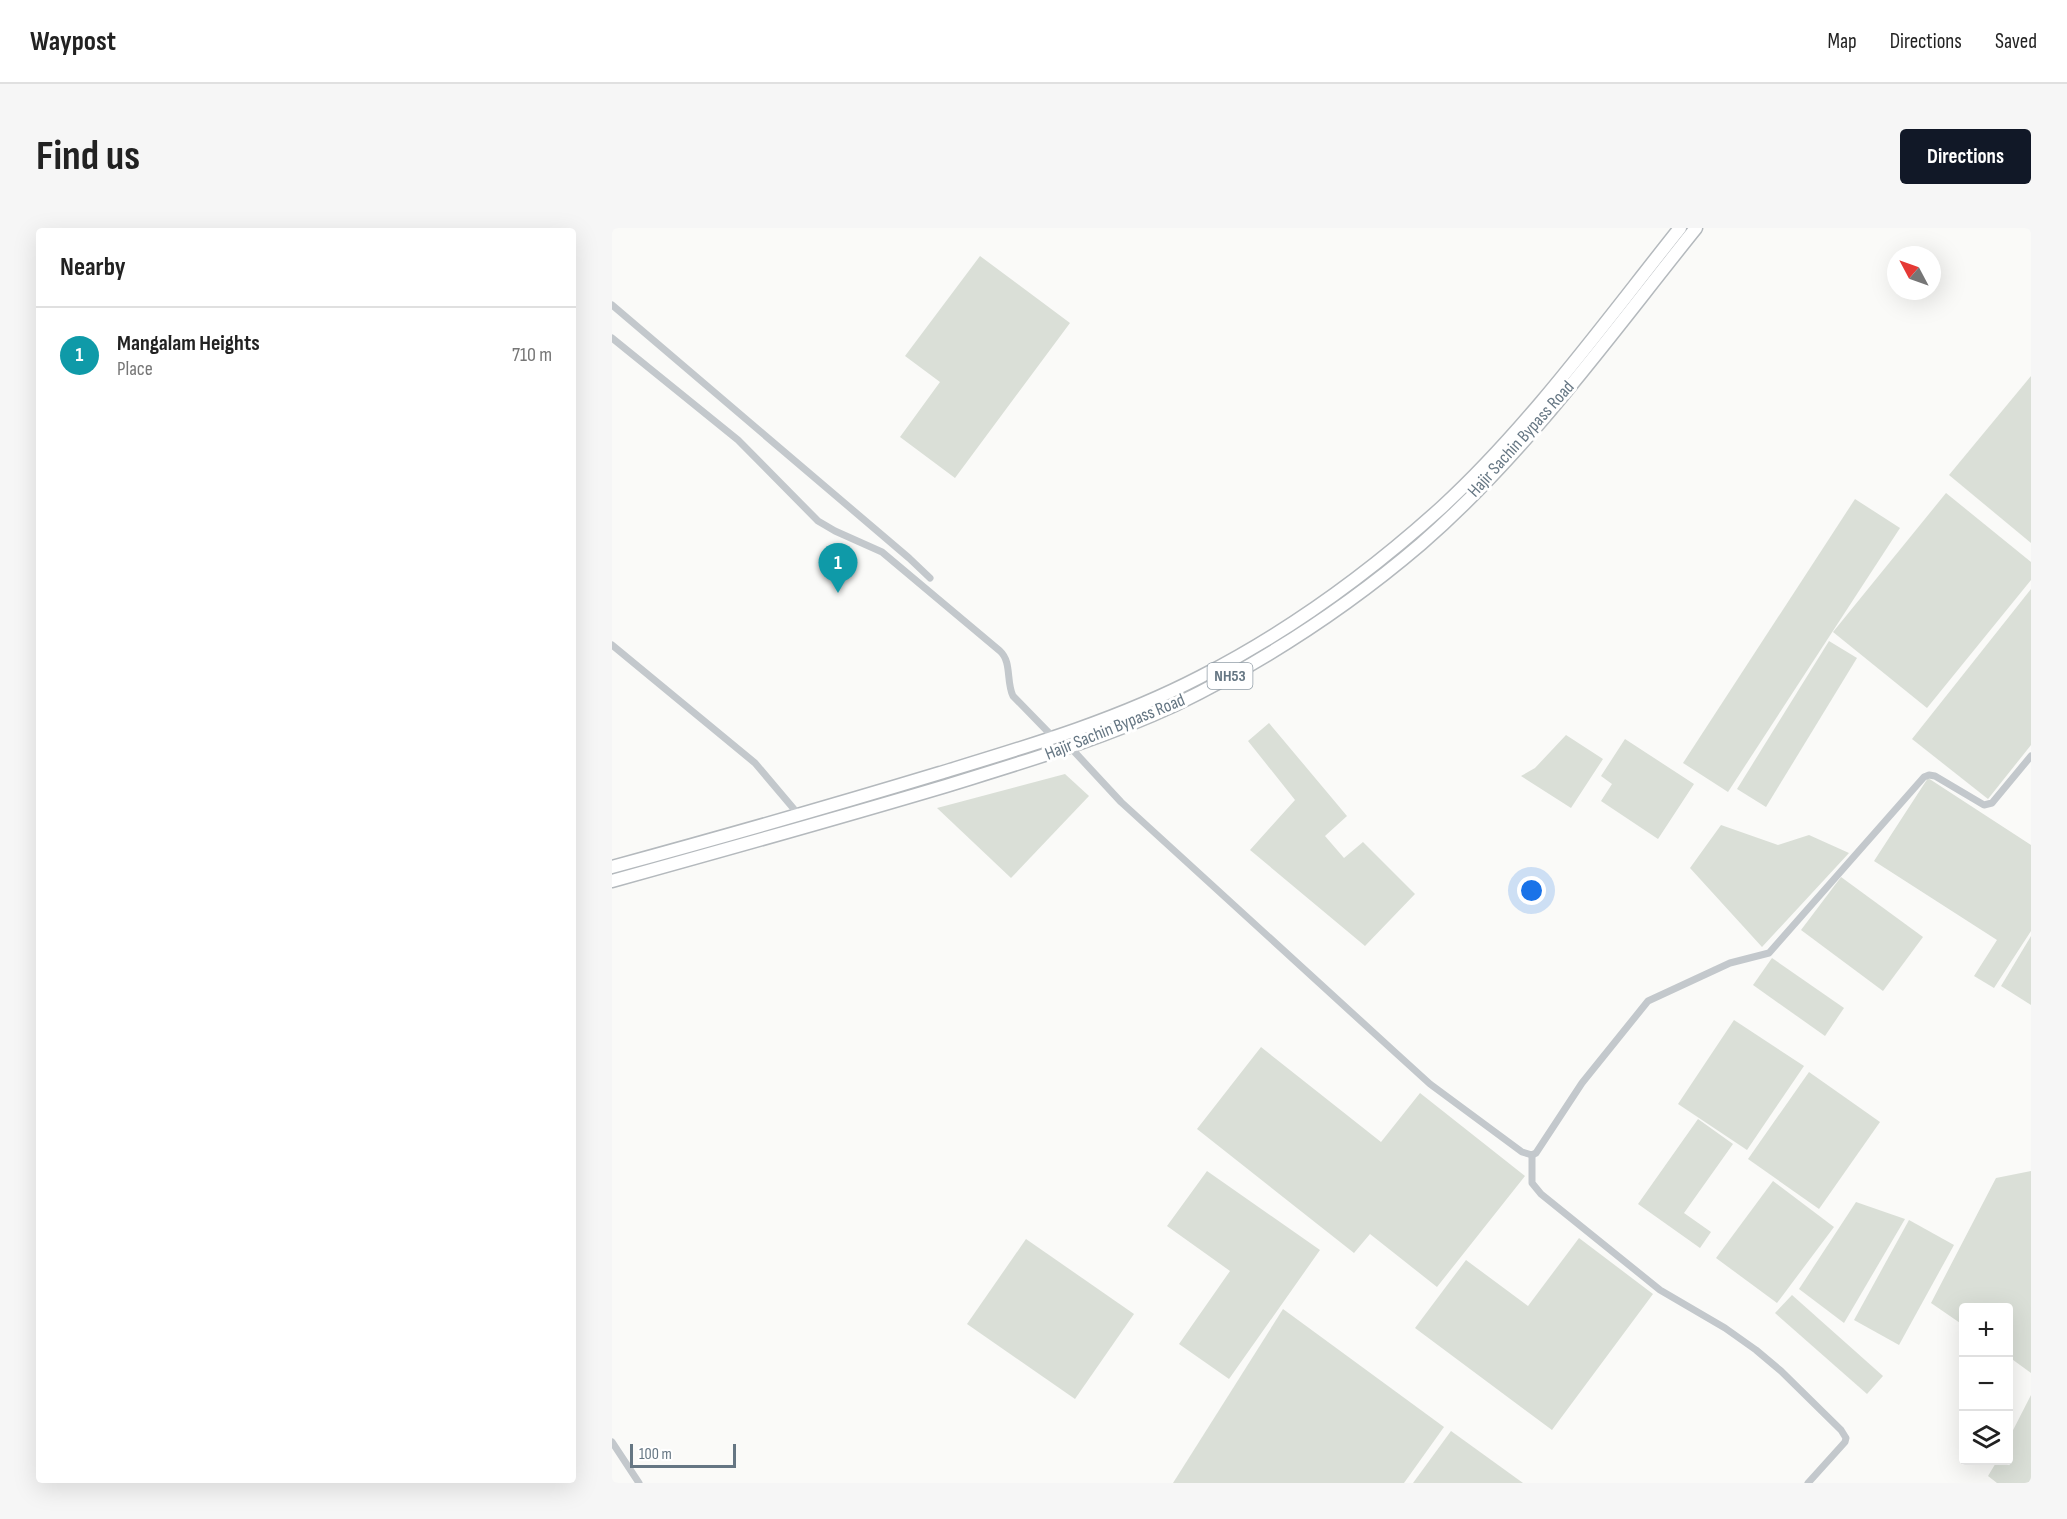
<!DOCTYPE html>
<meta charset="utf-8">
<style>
:root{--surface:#fff;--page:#f6f6f6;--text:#222;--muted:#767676;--line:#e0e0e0;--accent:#111827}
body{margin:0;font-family:"Sofia Sans Condensed",sans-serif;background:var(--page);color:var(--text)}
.controls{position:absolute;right:18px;bottom:18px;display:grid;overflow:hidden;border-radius:6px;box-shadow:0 6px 24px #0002}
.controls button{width:54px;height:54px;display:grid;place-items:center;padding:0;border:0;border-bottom:2px solid var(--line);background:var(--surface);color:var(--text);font:30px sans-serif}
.compass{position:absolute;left:1275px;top:18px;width:54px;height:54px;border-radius:50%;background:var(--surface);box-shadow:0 6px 24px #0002;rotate:311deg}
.scale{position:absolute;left:18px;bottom:15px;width:106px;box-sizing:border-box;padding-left:6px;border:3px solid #657683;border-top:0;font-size:16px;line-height:21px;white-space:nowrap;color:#657683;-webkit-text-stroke:4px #fff;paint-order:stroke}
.you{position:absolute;left:920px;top:663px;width:21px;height:21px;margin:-15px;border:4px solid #fff;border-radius:50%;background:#1a73e8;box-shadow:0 0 0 9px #1a73e833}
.badge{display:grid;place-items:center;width:39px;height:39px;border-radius:50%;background:var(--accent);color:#fff;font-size:20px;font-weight:700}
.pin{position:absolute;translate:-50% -50px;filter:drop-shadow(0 2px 3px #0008)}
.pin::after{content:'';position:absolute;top:32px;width:21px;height:18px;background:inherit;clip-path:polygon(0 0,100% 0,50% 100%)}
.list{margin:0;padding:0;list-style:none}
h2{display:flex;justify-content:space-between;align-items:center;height:78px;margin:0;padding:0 24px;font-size:26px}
h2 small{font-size:20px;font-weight:400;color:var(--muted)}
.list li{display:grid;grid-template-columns:39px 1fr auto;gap:18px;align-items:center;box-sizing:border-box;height:96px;padding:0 24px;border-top:2px solid var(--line)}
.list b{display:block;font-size:22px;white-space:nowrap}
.list p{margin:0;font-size:20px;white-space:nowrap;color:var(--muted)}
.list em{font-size:20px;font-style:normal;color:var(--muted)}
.icon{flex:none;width:33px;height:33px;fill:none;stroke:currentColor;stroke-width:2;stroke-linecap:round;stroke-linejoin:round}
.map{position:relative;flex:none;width:1419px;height:1255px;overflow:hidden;border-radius:6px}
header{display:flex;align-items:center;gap:36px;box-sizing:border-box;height:84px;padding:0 30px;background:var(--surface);border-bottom:2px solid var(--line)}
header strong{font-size:28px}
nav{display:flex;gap:33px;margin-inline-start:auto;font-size:21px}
.intro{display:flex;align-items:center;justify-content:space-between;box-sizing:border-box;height:144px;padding:0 36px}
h1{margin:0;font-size:42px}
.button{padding:15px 27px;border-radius:6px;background:var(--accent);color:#fff;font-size:21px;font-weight:700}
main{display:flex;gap:36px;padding:0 36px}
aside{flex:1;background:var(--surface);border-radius:6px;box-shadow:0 6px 24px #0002}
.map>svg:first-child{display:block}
.green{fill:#dadfd7}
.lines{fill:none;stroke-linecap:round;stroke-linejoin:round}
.trunk-casing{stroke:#b4b9bd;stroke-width:15}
.minor{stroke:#c3c8cc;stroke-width:7}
.trunk{stroke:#fff;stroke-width:12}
.labels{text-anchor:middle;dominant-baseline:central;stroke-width:6;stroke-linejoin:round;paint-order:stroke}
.shield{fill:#fff;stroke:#939fa8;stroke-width:1.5}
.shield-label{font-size:16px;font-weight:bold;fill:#657683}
.street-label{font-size:18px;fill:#657683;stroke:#fff}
</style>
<header>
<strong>Waypost</strong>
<nav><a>Map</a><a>Directions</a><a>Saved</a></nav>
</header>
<div class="intro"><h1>Find us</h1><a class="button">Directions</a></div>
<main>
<aside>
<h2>Nearby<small></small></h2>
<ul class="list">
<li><span class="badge" style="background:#0f9aa8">1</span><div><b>Mangalam Heights</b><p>Place</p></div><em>710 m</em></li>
</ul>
</aside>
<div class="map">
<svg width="1419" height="1255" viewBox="0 0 1419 1255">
<rect width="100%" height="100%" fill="#fafaf8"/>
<g class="green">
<path d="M368,28L458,95L343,250L288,209L328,154L293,128Z"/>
<path d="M1419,148V315L1337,247Z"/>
<path d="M1334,265L1419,334V352L1315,480L1221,404Z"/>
<path d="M1243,271L1288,300L1116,564L1071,535Z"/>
<path d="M1419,361V517L1376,571L1300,511Z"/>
<path d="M1217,413L1245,430L1154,579L1125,561Z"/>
<path d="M657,495L735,588L713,608L732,630L751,614L803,666L753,718L638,622L683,572L636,513Z"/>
<path d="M954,507L991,531L959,580L909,548L923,540Z"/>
<path d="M1013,511L1082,556L1046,611L989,573L1000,556L989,548Z"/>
<path d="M453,546L477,568L399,650L325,580Z"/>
<path d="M1316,550L1419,617V703L1382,760L1362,748L1385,712L1262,633Z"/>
<path d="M1109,597L1166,617L1197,607L1237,625L1150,719L1078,640Z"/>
<path d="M1229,649L1311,709L1271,763L1189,702Z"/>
<path d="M1419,708V777L1389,758Z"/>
<path d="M1160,730L1232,780L1213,808L1141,757Z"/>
<path d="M1122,792L1192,838L1135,922L1066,876Z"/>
<path d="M649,819L769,914L808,865L913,948L825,1059L758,1006L742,1025L585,901Z"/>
<path d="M1197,844L1268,894L1207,981L1136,931Z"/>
<path d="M1086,891L1121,916L1072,985L1099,1004L1088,1020L1026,976Z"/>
<path d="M595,943L708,1022L617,1151L567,1116L618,1043L555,998Z"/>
<path d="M1419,943V1145L1397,1129L1396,1080H1352L1351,1097L1319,1075L1384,950Z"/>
<path d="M1161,953L1222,999L1165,1075L1104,1030Z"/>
<path d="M1244,974L1293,991L1232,1095L1187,1061Z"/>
<path d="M1297,992L1342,1017L1287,1117L1242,1092Z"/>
<path d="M967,1010L1041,1066L940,1202L803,1100L854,1032L916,1078Z"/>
<path d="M414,1011L522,1086L463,1171L355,1096Z"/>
<path d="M1180,1067L1271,1148L1255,1166L1163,1085Z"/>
<path d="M671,1081L832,1199L792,1255H561Z"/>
<path d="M1419,1167V1255H1385L1376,1248L1385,1233L1396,1232L1397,1210Z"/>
<path d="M839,1203L911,1255H801Z"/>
</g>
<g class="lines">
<defs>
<g id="trunk">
<path d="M0,639C110,609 219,578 328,545C417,518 505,492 588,449C676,404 756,346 830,279C918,198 993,94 1068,0"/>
<path d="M0,653C112,622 223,591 334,558C411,534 490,511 563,477C651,434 734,380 809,316C915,224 997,108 1084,0"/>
</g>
</defs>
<use href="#trunk" class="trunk-casing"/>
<g class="minor">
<path d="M0,77L297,330L318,350"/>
<path d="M0,110L126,212L206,293L223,303L270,324L388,423C400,434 394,454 401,468L441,509"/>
<path d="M0,417L143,535L187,587"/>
<path d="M458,519L509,574L785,826L818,856L910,924L920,927L924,925L970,855L1036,773L1118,735L1157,725L1312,549L1317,547L1323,548L1372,577L1380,575L1419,528"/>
<path d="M920,927V955L929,966L1048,1062L1113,1100L1144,1122L1169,1143L1229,1202L1234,1210L1233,1214L1196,1255"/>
<path d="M0,1214L27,1255"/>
</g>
<use href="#trunk" class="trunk"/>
</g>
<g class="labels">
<rect class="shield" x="595.5" y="435" width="45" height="26" rx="4.5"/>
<g class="shield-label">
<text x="618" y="448">NH53</text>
</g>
<g class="street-label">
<text transform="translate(909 211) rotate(-48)">Hajir Sachin Bypass Road</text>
<text transform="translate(503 499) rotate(-22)">Hajir Sachin Bypass Road</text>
</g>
</g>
</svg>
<div class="controls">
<button>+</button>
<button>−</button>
<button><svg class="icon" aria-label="layers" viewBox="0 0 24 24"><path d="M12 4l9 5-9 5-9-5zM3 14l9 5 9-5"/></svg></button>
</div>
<svg class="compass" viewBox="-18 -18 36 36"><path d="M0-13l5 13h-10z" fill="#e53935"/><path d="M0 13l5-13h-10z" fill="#767676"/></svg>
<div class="scale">100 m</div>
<div class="you"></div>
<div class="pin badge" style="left:226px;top:365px;background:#0f9aa8">1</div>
</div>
</main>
